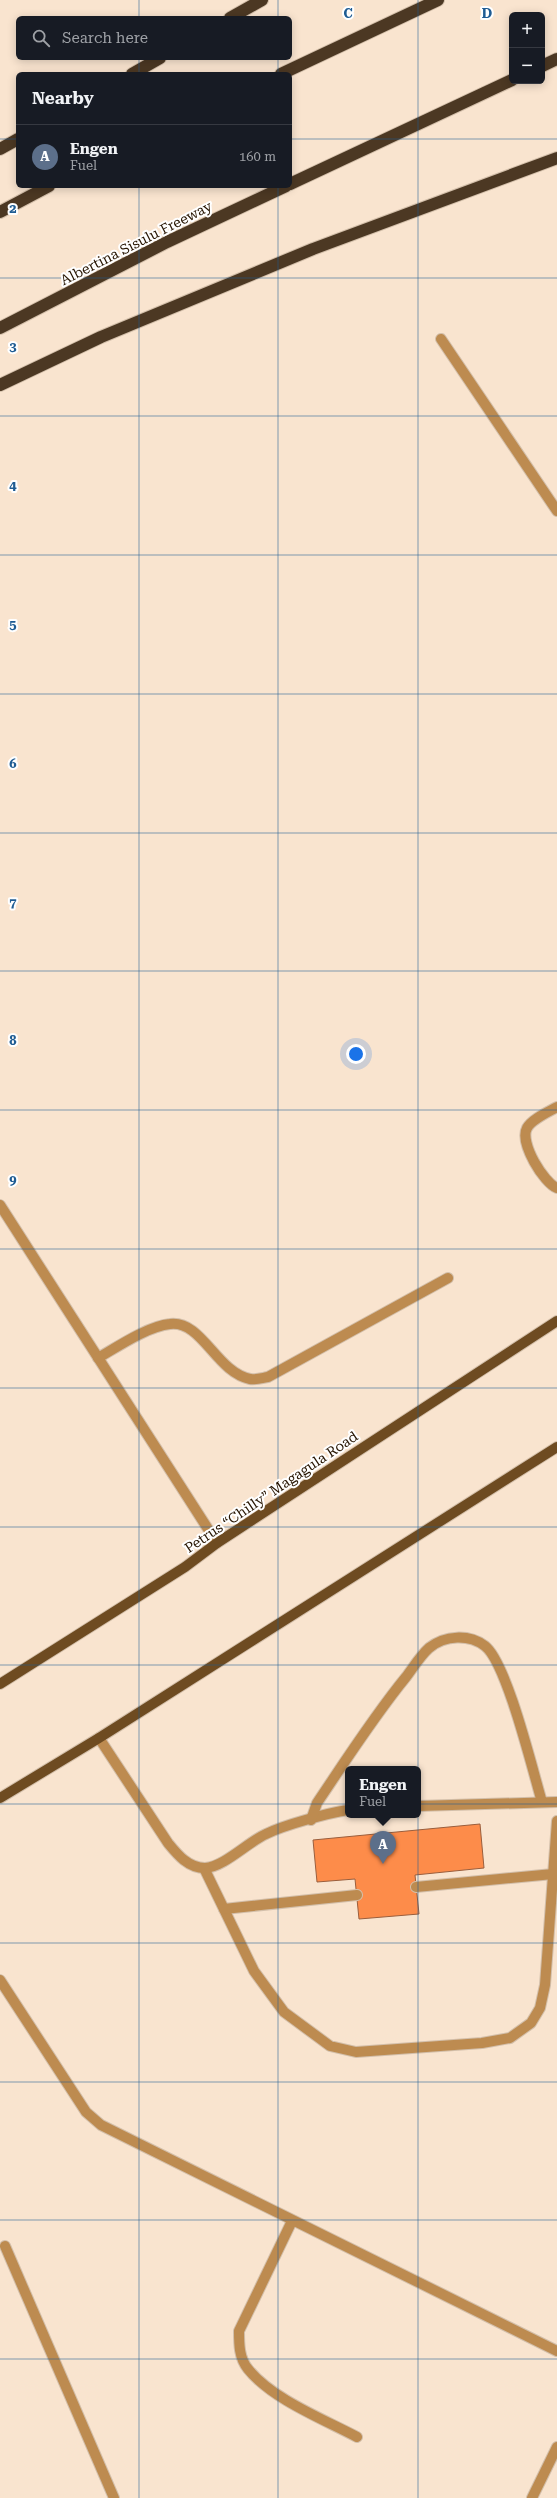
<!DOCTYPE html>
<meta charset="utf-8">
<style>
:root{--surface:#171b24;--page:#20242c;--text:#f1f3f6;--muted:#9ea1a6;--line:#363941;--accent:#92afc9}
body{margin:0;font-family:"Roboto Serif",serif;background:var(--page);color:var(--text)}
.controls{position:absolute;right:12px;top:12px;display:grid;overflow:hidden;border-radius:6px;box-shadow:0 2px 10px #0003}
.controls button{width:36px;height:36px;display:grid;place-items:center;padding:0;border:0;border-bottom:1px solid var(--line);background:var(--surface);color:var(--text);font:20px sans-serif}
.you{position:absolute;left:356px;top:1054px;width:14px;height:14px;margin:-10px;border:3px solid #fff;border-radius:50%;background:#1a73e8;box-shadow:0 0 0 6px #1a73e833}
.badge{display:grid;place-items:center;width:26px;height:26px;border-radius:50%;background:var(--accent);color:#fff;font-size:13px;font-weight:700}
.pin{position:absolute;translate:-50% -33px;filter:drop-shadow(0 1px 2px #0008)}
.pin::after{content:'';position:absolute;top:21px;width:14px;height:12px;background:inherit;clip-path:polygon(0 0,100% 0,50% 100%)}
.popup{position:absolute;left:345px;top:1766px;width:76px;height:52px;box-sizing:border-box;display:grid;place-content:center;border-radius:6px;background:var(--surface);filter:drop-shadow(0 1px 3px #0005);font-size:13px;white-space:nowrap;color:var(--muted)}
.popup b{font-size:15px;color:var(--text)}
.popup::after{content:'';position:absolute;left:50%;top:100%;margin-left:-8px;border:8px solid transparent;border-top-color:var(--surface)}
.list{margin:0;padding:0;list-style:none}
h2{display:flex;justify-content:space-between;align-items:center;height:52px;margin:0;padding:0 16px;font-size:17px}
h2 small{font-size:13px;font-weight:400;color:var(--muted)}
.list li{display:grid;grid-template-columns:26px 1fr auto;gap:12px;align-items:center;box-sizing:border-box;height:64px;padding:0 16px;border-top:1px solid var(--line)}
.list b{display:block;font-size:15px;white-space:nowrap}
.list p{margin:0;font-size:13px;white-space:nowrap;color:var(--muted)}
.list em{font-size:13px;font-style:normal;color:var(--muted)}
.icon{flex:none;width:22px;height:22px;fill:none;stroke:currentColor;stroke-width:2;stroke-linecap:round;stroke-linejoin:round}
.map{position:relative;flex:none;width:557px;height:2498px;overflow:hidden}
.search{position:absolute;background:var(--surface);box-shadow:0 2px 10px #0003;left:16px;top:16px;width:276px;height:44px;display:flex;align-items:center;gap:10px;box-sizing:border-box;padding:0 14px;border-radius:6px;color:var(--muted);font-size:15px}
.panel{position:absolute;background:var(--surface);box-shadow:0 2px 10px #0003;left:16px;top:72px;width:276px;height:116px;border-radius:6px}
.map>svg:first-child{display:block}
.building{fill:#fd8c4a;stroke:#9a5e3d}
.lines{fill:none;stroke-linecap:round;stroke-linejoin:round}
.service-casing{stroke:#d3bfaa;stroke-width:12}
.minor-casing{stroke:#d3bfaa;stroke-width:12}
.primary-casing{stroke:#d3bfaa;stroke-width:12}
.motorway-casing{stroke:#d3bfaa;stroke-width:14}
.service{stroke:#bd8b50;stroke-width:10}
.minor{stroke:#bd8b50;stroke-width:10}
.primary{stroke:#6e4b21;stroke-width:10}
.motorway{stroke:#4c3823;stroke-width:12}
.grid{fill:none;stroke:#1f5c93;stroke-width:1;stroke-opacity:0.55}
.labels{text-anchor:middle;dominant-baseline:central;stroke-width:4;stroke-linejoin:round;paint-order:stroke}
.street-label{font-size:14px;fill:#261400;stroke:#fff}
.grid-label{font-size:13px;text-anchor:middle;font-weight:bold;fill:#1f5c93;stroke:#fff;stroke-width:4;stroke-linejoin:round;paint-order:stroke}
</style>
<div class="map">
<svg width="557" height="2498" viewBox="0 0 557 2498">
<rect width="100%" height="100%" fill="#f9e4cf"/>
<path class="building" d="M480,1824L484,1868L415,1875L419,1914L359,1919L355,1879L317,1882L313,1840Z"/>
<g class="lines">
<defs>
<g id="service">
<path d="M441,339L557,511"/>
<path d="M557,1107C548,1112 532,1119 527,1128C519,1143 544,1183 557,1188"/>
<path d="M0,1205L217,1543"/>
<path d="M98,1358C117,1347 148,1326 170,1324C202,1320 216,1372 250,1379C255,1380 262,1378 268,1377L448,1278"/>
<path d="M99,1738L168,1843C177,1854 188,1868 205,1868C224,1867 248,1842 266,1834C284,1825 328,1813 348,1810"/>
<path d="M418,1806L557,1802"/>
<path d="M311,1820L317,1803C346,1760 374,1716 406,1677C413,1668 420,1656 429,1648C445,1635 469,1634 485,1646C507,1663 533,1772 542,1802"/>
<path d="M204,1868L254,1971L284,2012L330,2046L356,2052L482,2043L510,2038L531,2023L540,2008L545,1985L557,1821"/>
<path d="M416,1887L553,1874"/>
<path d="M224,1909L357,1895"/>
<path d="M0,1980L86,2112L101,2125L557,2351"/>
<path d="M292,2221L239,2331C239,2344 239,2358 248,2369C272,2399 323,2419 357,2437"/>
<path d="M5,2246L114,2498"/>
</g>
<path id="minor" d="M532,2498L557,2447"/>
<g id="primary">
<path d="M0,1684L185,1567L217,1543L557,1321"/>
<path d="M0,1798L99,1738L557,1447"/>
</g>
<g id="motorway">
<path d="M230,18L262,0"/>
<path d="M542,66L557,59"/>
<path d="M132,74L160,58"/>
<path d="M281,74L438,0"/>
<path d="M0,149L18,139"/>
<path d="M290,184L512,80"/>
<path d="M0,212L49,186"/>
<path d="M0,328L167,242L286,186"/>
<path d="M0,385L101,337L313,249L557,158"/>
</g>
</defs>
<use href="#service" class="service-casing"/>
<use href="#minor" class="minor-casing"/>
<use href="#primary" class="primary-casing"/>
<use href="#motorway" class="motorway-casing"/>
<use href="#service" class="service"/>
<use href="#minor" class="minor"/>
<use href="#primary" class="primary"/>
<use href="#motorway" class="motorway"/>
</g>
<path class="grid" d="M139,0V18M278,0V18M418,0V2498M139,58V74M278,58V74M0,139H18M290,139H557M139,186V2498M278,186V2498M0,278H557M0,416H557M0,555H557M0,694H557M0,833H557M0,971H557M0,1110H557M0,1249H557M0,1388H557M0,1527H557M0,1665H557M0,1804H557M0,1943H557M0,2082H557M0,2220H557M0,2359H557"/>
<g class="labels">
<g class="street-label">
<text transform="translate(136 243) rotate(-27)">Albertina Sisulu Freeway</text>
<text transform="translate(271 1492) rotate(-34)">Petrus “Chilly” Magagula Road</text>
</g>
</g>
<g class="grid-label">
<text x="348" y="18">C</text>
<text x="487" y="18">D</text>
<text x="13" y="213">2</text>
<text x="13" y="351">3</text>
<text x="13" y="490">4</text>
<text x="13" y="629">5</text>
<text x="13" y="768">6</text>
<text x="13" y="907">7</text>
<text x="13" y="1045">8</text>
<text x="13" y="1184">9</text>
</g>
</svg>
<div class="controls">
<button>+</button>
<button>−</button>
</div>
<div class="you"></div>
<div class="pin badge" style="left:383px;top:1864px;background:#5c6f8a">A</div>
<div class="popup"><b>Engen</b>Fuel</div>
<div class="search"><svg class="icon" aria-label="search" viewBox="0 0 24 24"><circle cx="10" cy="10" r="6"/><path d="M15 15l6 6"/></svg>Search here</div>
<section class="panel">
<h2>Nearby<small></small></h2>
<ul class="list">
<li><span class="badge" style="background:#5c6f8a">A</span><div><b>Engen</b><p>Fuel</p></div><em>160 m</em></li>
</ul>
</section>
</div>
